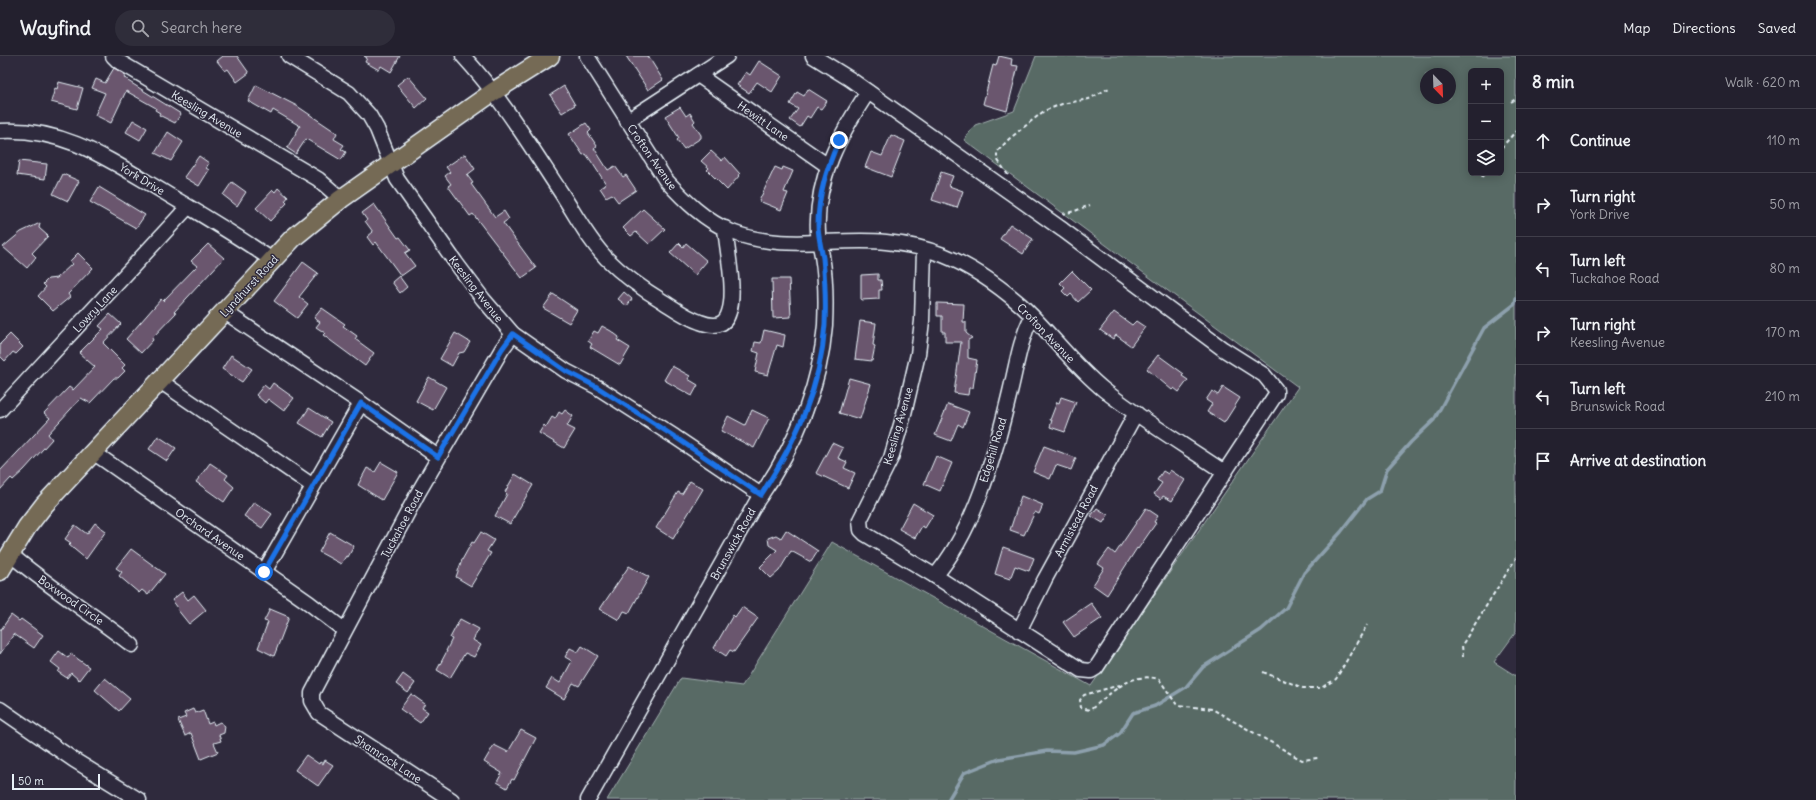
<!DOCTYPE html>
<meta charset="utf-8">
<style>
:root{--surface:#23202e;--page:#2f2d3a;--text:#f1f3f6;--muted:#a3a3aa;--line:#403e4a}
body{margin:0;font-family:Delius,sans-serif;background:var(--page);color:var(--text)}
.controls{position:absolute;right:12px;top:12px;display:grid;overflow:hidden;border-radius:6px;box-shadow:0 2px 10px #0003}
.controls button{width:36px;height:36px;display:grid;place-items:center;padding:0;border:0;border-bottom:1px solid var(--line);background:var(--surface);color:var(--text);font:20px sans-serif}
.compass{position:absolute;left:1420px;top:12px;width:36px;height:36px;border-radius:50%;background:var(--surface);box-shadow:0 2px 10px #0003;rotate:157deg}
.scale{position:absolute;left:12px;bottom:10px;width:88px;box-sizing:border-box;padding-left:4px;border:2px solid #e8f1f8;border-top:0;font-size:11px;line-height:14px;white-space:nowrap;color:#e8f1f8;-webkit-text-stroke:3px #2f2a3d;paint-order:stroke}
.stop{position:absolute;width:12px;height:12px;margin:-9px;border:3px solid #1a73e8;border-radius:50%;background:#fff}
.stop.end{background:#1a73e8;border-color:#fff;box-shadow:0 1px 4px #0008}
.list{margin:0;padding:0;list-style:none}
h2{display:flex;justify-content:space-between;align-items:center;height:52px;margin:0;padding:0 16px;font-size:17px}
h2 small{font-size:13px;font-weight:400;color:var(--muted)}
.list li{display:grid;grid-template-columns:26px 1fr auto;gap:12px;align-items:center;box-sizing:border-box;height:64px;padding:0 16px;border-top:1px solid var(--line)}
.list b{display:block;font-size:15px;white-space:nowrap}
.list p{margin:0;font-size:13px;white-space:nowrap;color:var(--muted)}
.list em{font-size:13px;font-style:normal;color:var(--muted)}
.icon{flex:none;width:22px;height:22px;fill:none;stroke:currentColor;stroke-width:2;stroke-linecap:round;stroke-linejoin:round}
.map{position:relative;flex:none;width:1516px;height:744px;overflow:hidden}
header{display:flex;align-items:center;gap:24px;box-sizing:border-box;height:56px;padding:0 20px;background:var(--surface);border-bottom:1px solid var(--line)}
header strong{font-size:19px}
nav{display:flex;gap:22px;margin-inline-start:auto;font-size:14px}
.search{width:280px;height:36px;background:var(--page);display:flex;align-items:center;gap:10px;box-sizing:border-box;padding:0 14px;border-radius:22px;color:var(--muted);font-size:15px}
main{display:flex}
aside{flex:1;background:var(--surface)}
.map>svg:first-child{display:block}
.green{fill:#586b65;stroke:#a0aeae;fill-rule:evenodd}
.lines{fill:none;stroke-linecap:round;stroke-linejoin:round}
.stream{stroke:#8da0ad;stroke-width:3.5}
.building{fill:#6a566e;stroke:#e8f1f8}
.minor-casing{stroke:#e8f1f8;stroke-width:17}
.major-casing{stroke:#e8f1f8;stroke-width:21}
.path{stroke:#e8f1f8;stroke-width:2;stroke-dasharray:4 3;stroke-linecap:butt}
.minor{stroke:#2f2a3d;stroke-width:14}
.major{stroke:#756a55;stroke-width:18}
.route{stroke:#1a73e8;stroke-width:5}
.labels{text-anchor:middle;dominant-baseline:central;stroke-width:3;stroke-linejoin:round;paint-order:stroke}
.street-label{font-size:11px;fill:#e8f1f8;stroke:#2f2a3d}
</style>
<header>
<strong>Wayfind</strong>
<div class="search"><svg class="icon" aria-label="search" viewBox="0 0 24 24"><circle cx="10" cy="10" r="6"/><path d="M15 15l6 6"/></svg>Search here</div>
<nav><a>Map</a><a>Directions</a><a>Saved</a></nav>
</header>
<main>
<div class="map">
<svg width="1516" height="744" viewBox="0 0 1516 744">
<rect width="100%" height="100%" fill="#2f2a3d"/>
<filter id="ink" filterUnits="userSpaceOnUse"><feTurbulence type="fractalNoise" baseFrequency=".025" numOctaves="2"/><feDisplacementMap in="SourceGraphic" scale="8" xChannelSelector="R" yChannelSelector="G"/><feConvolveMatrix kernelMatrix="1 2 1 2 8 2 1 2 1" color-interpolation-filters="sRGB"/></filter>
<g filter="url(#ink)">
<path class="green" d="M1036,0H1516V576L1494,606L1516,620V744H607L681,622L742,630L832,486L1091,630L1298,331L964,84L975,69L1014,55ZM1471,15H1501V117H1471ZM1426,18H1450V42H1426Z"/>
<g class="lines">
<path class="stream" d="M948,744L964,717L999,703L1047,695L1074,696L1104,689L1120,677L1133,657L1155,650L1186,631L1203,611L1261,574L1286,552L1304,517L1341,476L1367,443L1380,435L1387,413L1411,386L1434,364L1484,272L1515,248L1516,243"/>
</g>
<g class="building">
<path d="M223,0H237L249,17L237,26L228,13L225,15L217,5Z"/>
<path d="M364,0H400L391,16L381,10L379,14L365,6L367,2Z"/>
<path d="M626,0H648L663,24L648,34Z"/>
<path d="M999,0L1012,3L1011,9L1018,10L1007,55L983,48L993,9L996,10Z"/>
<path d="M759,5L782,20L772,36L757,26L749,37L737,29L746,16L750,19Z"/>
<path d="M114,12L126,19L124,22L129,24L128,25L181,58L175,67L159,59L160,57L155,54L156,52L126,35L111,67L95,59L105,37L92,32L96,23L105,27Z"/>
<path d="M408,20L427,42L416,52L397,29Z"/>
<path d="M59,26L83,32L77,53L51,46L55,32L57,33Z"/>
<path d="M256,29L297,50L337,77L334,83L344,89L341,93L346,96L341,104L306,83L296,98L287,92L300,70L273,54L271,58L248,45Z"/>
<path d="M564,30L575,49L562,57L550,39Z"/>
<path d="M808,33L827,45L821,53L817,51L810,62L807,60L800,71L790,64L798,53L790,48L797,36L804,40Z"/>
<path d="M680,51L686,60L690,57L695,65L693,67L701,79V82L684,93L677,84L679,82L665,60Z"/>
<path d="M133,64L147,72L140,84L126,76Z"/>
<path d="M586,67L591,74L588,77L597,90L594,92L608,114L615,110L623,121L626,119L636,134L618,146L612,138L606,141L600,132L606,128L591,105L586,98L583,99L569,78Z"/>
<path d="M168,76L183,86L171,105L155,97Z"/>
<path d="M891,79L905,85L891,121L865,111L871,96L882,100Z"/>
<path d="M711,95L722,105L725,101L740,118L738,119L739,120L727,134L707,114L709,112L701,105Z"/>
<path d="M465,98L475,113L467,119L473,127L471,128L495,161L504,155L509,163L503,167L536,212L522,222L473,158L470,160L448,130L451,128L445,120L450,116L446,111Z"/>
<path d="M199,100L209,107L206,112L209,114L199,130L184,121Z"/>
<path d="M19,105L47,108L45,123L17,119Z"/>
<path d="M775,111L782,114L783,111L793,115L784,136L788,137L781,154L759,145Z"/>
<path d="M941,116L953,120L949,130L963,135L957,152L932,144Z"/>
<path d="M63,118L79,125L68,145L53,138Z"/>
<path d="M232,126L246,136L237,150L223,139Z"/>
<path d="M99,131L145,159L136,172L90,146Z"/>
<path d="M278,132L288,141L285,145L287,147L270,165L256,152L273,134L275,136Z"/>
<path d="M374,148L398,182L400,181L410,194L405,197L415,210L401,220L376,186L373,189L367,181L373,176L365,165L367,164L362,157Z"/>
<path d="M643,153L665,173L649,188L636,176L631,180L623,172Z"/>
<path d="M40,167L39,172L48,180L32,197L36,201L27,212L3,191L21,176Z"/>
<path d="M1010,168L1033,183L1023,198L1000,183Z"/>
<path d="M679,187L683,191L686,187L707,205L695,219L670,197Z"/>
<path d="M208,188L224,202L174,256L176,257L152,282L153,284L141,297L126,283L161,243L163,245L197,210L191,205Z"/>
<path d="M78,197L93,212L68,238L70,241L53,255L38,240L46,231L43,228L48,223L57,222L72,208L70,205Z"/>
<path d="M303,206L318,217L299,241L308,248L297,262L274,245Z"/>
<path d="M1072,215L1091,234L1078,246L1071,238L1068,241L1062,235L1065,232L1060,227Z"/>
<path d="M878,218V224H881L882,234H879V243L861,244V219Z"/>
<path d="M399,220L407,231L400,237L392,226Z"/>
<path d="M772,223H789L791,261L773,262Z"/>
<path d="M624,236L632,243L627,250L618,243Z"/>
<path d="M553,238L577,254L569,267L543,252Z"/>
<path d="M937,247L964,248L963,266H966V277L972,282L968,284V302L977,304L973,332H969L968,339L954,337L961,286H945V276H942V260H937Z"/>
<path d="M322,252L345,268L343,270L357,280L355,283L374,297L365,310L323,279L325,277L316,271L320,266L314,262Z"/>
<path d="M1114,256L1132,269L1136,265L1145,271L1131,290L1116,279L1113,283L1100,274Z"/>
<path d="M110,258L121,268L103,287L125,309L122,312L125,315L118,322H114L90,347L81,342L48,378L52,383L24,414L13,424L11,422L0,434V415L50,362L44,357L69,331L73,334L95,311L79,297L103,273L99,270Z"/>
<path d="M860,265L876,267L873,289L875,290L872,305L855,303Z"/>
<path d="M602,270L611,275L619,281L617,284L630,292L620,309L590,291L592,288L588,285L594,275L598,277Z"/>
<path d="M764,274L785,279L783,291L777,289L768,319L755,316L759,297L753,295L755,286L761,287Z"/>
<path d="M455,277L470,286L464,296L459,297L452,310L440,303Z"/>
<path d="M10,278L23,291L16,298L13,296L5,305L0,300V288Z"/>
<path d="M231,299L252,313L242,326L222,313Z"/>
<path d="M1158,299L1184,318L1182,320L1188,324L1179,336L1174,332L1172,334L1147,313Z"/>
<path d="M672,310L690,320L688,323L698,329L692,340L664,324Z"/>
<path d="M429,321L446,331L433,354L416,345Z"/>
<path d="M849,322L871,328L860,363L839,357Z"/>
<path d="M273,327L294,342L284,355L268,343L265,347L256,339L264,329L269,333Z"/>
<path d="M1223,331L1240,342L1224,367L1207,356L1212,348L1206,344L1212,335L1218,339Z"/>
<path d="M1061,341L1076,346L1065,376L1050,371L1052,364H1050L1057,346L1059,347Z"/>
<path d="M948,348L969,356L963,371L958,368L951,385L935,379Z"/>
<path d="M309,352L331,366L322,381L299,367Z"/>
<path d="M565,354L573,360L567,370L575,374L564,392L539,377L544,369L546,371L552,361L555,363L559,356L562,358Z"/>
<path d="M752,354L769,362L754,392L721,375L728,360L745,369Z"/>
<path d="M158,380L176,392L167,405L149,393Z"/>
<path d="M832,387L843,392L838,402L847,406L844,412L855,417L848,432L816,417Z"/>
<path d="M1044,390L1076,402L1071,414L1056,409L1050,423L1033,416Z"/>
<path d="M936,400L952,407L940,435L924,428Z"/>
<path d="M381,406L398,416L382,444L358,429L367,412L375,416Z"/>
<path d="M210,407L228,419L225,423L234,431L224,446L196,426Z"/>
<path d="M1170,414L1185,424L1172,445L1163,440L1161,443L1154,438L1162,427L1157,424L1163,415L1168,418Z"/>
<path d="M515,418L533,429L510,468L495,460L507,438L505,436Z"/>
<path d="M690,425L703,433L673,483L656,472L678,436L682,438Z"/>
<path d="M1021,440L1043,449L1039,458L1035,456L1024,479L1010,474Z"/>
<path d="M254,446L272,458L262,472L244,460Z"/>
<path d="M913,447L933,459L925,472L922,470L915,482L899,473Z"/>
<path d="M1097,452L1108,459L1103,467L1091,460Z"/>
<path d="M1146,452L1158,460L1154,466L1156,467L1138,493L1137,492L1107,539L1093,529L1104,512L1098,508L1109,493L1115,498Z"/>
<path d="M95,467L106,475L86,503L69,489L71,487L65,483L75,469L87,478Z"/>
<path d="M786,474L818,495L811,506L791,495L779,515L771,522L760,511L777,494L769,489L768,482L776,479L781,482Z"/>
<path d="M330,476L354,490L348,501L346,500L341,508L319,496Z"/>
<path d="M481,476L494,484L487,495L491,497L471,530L456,521L462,504L472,486L474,487Z"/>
<path d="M1003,491L1034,502L1029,515L1015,510L1010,523L995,518Z"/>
<path d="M131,493L165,518L148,539L142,534L139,537L119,520L122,516L116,512Z"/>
<path d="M629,510L649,521L629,557L624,555L619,564L600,553Z"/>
<path d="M182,536L188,544L194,539L206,554L189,568L177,553L178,552L172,544Z"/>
<path d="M1091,547L1102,562L1074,581L1063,566Z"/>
<path d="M742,551L758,562L734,596L730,594L726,600L714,592L733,559L735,561Z"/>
<path d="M270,553L289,561L274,600L258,592L268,566L264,565Z"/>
<path d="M11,559L19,565L21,563L43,579L34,592L14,578L0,598V575Z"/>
<path d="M460,563L479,573L473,584L481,589L474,601L465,597L450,622L437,614L447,595H446L452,583L450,582Z"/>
<path d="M582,590L598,600L579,630L573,627L564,643L546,632L552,622L560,627L572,605L565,601L570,592L578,596Z"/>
<path d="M59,595L68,602L71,598L89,611L79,624L71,617L67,622L58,616L60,613L51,606Z"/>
<path d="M403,618L415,627L408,637L396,628Z"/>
<path d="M105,622L130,643L119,655L95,634Z"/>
<path d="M411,638L425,648L422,652L428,656L420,667L400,653Z"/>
<path d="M193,653L195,657L203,654L208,668L213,666L214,669L220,666L225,670L224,677L219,679L221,685L214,687L218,696L201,703L191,677L185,680L178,664L186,661L184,657Z"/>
<path d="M521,674L536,682L514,724L512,723L507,732L497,726L502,717L484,706L494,689L508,696Z"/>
<path d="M306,699L319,708L320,706L323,708L325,704L333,709L318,730L295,714Z"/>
</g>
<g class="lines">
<defs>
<g id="minor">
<path d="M113,0L118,5L318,123L341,143"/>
<path d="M289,0L349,37L369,59L377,73L397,123L456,207L483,243L513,278L566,315L597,331L675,381L761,439"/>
<path d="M463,0C501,41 531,91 562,138C576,160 588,183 606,202C623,219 644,234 664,246C675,253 687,262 700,266C713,271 725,271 729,256C736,236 727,194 725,172"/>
<path d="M587,0L665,123C684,144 705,165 732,176C783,196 834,181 886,186C906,188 925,192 943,199C971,210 999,230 1021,249C1050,276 1073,309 1104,334C1142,364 1184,389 1224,416"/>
<path d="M813,0L850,23L1063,174L1223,293L1264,319L1276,334V338L1096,612L1091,615L1081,614L935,520L865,478L861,474L860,464L891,402L903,362L918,298L922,265L924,193"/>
<path d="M698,19L828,110"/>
<path d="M627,65L727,0"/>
<path d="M0,75C66,71 112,106 167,138C202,159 238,180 272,204"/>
<path d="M225,256L361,347L438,401"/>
<path d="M160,325L313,430"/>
<path d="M0,354L188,151"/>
<path d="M93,396L309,547L344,574"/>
<path d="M10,498C49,531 92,558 132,589"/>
<path d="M264,516L361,347"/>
<path d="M935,520C975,474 996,395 1010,336C1017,308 1019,287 1032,260"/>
<path d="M1019,575L1045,523L1136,357"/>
<path d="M0,653L74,704L139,744"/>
<path d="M452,744L319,657L312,645V637L418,437L502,293L513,278"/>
<path d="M588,744L757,445C794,392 820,334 825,269C826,247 826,222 822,200C821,192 818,184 818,176C815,124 840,78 868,36"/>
</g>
<path id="major" d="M0,515L27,471L44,449L293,182L341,143L493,36L550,0"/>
</defs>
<use href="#minor" class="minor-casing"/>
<use href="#major" class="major-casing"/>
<g class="path">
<path d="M1511,46L1516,43"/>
<path d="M1501,92L1516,75"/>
<path d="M1008,119L997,103V96L1009,83L1044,55L1062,48L1089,43L1111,31"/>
<path d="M1482,121L1484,117"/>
<path d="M1062,158L1075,155L1090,149"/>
<path d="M1463,601L1462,589L1516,502"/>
<path d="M1263,616L1303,632H1321L1336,623L1367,569"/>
<path d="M1120,629L1084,639L1080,644L1081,652L1090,654C1111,638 1129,615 1159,623L1177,649L1212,653L1302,704L1318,702"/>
</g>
<use href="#minor" class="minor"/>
<use href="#major" class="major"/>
</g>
</g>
<g class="lines" filter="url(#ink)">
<path class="route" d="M264,516L361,347L438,401L502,293L513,278L566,315L597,331L675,381L761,439C795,386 821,333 825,268C826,247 825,224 823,202C821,191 818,180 818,169C818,138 827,112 839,84"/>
</g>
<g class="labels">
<g class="street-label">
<text transform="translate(207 58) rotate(31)">Keesling Avenue</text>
<text transform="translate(763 65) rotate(35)">Hewitt Lane</text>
<text transform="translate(652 101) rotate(55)">Crofton Avenue</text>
<text transform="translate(142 123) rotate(31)">York Drive</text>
<text transform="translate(249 230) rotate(-47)">Lyndhurst Road</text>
<text transform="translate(476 233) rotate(52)">Keesling Avenue</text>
<text transform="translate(95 253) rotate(-47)">Lowry Lane</text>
<text transform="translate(1046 277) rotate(46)">Crofton Avenue</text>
<text transform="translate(898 370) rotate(-74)">Keesling Avenue</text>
<text transform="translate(993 394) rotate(-73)">Edgehill Road</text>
<text transform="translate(1076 465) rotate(-62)">Armistead Road</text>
<text transform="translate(402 468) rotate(-62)">Tuckahoe Road</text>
<text transform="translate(210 478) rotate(35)">Orchard Avenue</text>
<text transform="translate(733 488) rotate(-61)">Brunswick Road</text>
<text transform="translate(71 544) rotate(35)">Boxwood Circle</text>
<text transform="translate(388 703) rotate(33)">Shamrock Lane</text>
</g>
</g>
</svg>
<div class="controls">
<button>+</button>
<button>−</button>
<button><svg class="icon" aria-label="layers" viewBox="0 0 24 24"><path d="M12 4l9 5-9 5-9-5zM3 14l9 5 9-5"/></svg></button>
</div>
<svg class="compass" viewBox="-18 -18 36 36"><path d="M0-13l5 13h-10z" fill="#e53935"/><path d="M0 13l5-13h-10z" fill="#a3a3aa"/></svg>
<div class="scale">50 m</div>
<div class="stop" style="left:264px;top:516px"></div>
<div class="stop end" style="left:839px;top:84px"></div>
</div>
<aside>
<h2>8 min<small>Walk · 620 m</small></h2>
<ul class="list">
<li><svg class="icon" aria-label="ahead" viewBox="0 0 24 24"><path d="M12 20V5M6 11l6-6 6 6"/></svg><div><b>Continue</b></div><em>110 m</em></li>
<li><svg class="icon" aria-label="right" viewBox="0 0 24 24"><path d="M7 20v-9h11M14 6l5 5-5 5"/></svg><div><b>Turn right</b><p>York Drive</p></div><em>50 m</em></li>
<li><svg class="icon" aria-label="left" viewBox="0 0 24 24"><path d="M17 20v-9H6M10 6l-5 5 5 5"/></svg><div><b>Turn left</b><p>Tuckahoe Road</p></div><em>80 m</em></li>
<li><svg class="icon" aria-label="right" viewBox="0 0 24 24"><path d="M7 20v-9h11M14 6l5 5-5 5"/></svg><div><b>Turn right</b><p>Keesling Avenue</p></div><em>170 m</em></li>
<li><svg class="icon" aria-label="left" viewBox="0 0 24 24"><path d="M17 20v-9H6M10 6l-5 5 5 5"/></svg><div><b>Turn left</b><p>Brunswick Road</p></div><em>210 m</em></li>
<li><svg class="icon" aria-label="arrive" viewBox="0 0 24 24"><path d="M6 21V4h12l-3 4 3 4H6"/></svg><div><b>Arrive at destination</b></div></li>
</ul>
</aside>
</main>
